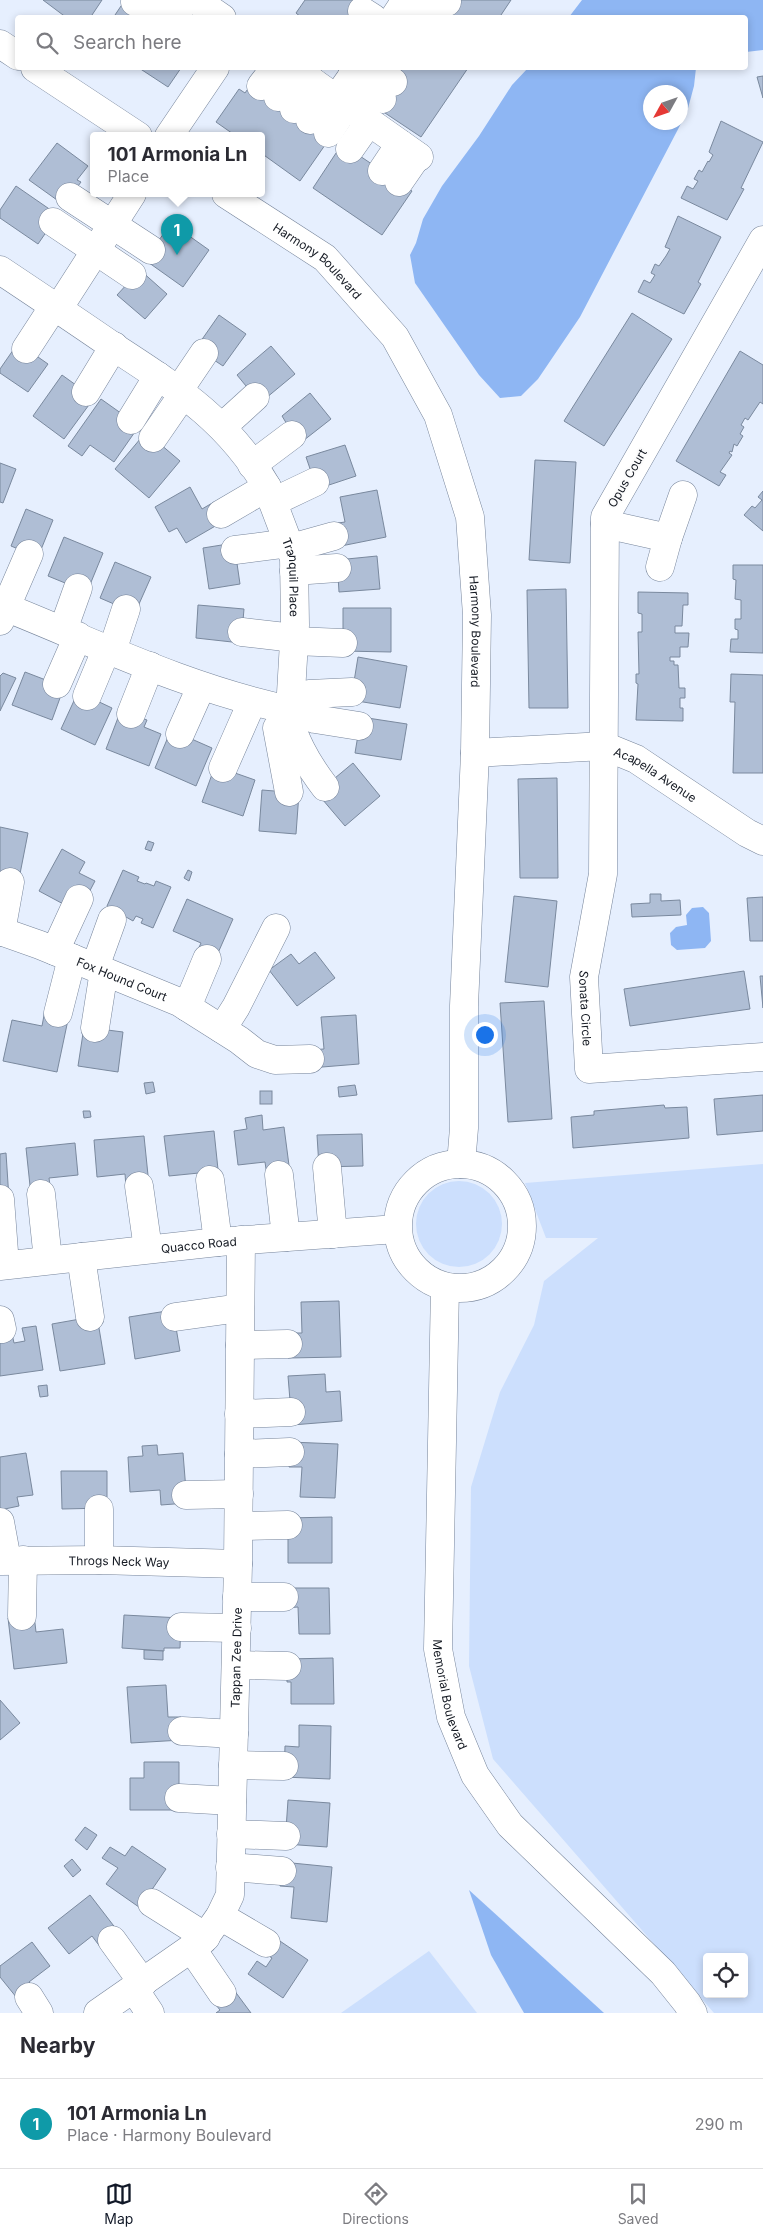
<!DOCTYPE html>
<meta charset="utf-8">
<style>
:root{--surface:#fff;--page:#f2f2f3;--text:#2b2b33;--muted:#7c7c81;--line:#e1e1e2;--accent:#111827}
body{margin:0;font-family:Inter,sans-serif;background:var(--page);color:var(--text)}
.controls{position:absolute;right:15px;bottom:15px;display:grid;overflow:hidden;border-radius:5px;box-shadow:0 2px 8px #0003}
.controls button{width:45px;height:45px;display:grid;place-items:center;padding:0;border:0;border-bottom:1px solid var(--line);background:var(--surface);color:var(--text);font:25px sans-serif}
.compass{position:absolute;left:643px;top:85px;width:45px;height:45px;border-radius:50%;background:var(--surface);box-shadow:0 2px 8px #0003;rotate:230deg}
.you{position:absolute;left:484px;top:1034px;width:18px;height:18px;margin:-12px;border:4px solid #fff;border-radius:50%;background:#1a73e8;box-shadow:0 0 0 8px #1a73e833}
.badge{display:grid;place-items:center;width:32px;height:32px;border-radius:50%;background:var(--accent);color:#fff;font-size:16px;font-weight:700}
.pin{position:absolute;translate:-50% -41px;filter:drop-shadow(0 1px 2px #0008)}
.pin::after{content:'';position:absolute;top:26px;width:18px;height:15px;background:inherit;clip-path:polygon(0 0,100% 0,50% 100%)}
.popup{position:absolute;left:90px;top:132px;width:175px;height:65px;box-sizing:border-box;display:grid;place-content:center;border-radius:5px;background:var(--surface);filter:drop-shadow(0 1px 4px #0005);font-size:16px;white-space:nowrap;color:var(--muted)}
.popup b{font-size:19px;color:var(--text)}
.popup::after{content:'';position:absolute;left:50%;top:100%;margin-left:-10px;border:10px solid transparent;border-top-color:var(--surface)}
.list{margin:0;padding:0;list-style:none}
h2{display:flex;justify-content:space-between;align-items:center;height:65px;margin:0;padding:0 20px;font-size:21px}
h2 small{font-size:16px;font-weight:400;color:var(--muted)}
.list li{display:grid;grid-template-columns:32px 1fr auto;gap:15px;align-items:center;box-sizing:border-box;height:90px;padding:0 20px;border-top:1px solid var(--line)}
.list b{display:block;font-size:19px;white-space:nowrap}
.list p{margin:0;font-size:16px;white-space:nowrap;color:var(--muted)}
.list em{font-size:16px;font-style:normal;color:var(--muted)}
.icon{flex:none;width:28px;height:28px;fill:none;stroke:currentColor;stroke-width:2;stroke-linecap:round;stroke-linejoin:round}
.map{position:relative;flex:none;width:763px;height:2013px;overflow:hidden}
.search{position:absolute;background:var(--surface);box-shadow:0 2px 8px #0003;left:15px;right:15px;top:15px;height:55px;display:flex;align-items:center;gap:12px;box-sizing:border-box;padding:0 18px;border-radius:5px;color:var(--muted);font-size:19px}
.sheet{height:155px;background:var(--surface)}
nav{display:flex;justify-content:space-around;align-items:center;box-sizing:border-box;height:70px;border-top:1px solid var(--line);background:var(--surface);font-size:14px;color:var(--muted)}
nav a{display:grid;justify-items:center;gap:2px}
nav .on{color:var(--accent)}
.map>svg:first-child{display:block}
.green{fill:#ccdffd;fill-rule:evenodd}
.water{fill:#8eb6f3;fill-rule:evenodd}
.building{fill:#afbed5;stroke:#7a899e}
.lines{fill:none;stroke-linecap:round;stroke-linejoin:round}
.minor-casing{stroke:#77859b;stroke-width:29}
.minor{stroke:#fff;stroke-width:28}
.labels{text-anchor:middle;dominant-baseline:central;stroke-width:4;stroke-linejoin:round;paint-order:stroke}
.street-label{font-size:12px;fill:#151a23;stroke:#fcfcfc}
</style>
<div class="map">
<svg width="763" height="2013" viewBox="0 0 763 2013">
<rect width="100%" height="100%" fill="#e6effe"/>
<g class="green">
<path d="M763,1164V2013H714L493,1759L469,1666L471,1487L500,1392L534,1325L544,1281L598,1238H546L525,1183ZM707,1957H744V1994H707Z"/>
<circle cx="459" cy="1224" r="43"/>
<path d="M429,1951L477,2013H341Z"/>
</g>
<g class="water">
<path d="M582,0H763V50L746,52V18L569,17Z"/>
<path d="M528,68H696L694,86L687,112L580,317L538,379L521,396L500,398L479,375L415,283L410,255L416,243L423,219L442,186L479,136L512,85ZM680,92V122H650V92Z"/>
<path d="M703,907L709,913L711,941L705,948L677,950L671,945L670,933L676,927L687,925L686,915L692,908Z"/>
<path d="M469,1890L604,2013H524L491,1955Z"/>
</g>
<g class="building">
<path d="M43,0H102L90,18H67Z"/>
<path d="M125,0L157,18H113Z"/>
<path d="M305,0H370L358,18H302L296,13Z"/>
<path d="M449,0H511L499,18H437Z"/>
<path d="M139,68H181L168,87Z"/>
<path d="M403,68H468L421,137L376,107Z"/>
<path d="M763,76V98L757,77Z"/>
<path d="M254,80L332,135L300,181L261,153V136H236L216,122L239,89L245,93Z"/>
<path d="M721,121L763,142L741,188L744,189L727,220L681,198L687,186L693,189L698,181L694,179L699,170L702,172L708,161L709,162L713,155L709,152Z"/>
<path d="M57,143L88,166L77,180L81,182L64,205L29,180Z"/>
<path d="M342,144L412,191L382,235L313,188Z"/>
<path d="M16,186L58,215L38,244L0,218V210Z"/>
<path d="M678,216L721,237L698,282L701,284L684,314L638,292L644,280L650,283L655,275L651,273L655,264L659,266L666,256L670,249L665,247Z"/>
<path d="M171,223L209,250L183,287L145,260Z"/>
<path d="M140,270L167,294L145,319L117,295Z"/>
<path d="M632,313L672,339L604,446L564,421Z"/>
<path d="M219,315L246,334L223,366L196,348Z"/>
<path d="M18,343L48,364L28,392L0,373V369Z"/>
<path d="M271,346L295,374L260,403L237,375Z"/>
<path d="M740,351L763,365V404L760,402L748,420L745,418L741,425L744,427L740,434L743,436L737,446L734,444L732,452L730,451L729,453L732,455L720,472L726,475L719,486L676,461Z"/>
<path d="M62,375L94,398L64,439L33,416Z"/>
<path d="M310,393L331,419L299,444L282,416Z"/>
<path d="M101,399L139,426L114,462L90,445L82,456L68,446Z"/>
<path d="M146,432L180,461L149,498L115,469Z"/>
<path d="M345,445L356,476L317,489L306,457Z"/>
<path d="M535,460L576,462L570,563L529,560Z"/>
<path d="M0,463L16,469L3,503L0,502Z"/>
<path d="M190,487L202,509L214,502L224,521L186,543L177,528L169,532L155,507Z"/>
<path d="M377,490L386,537L336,547L331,524L345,522L340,497Z"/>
<path d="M763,491V531L744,515L752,506L755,508L762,500L758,497Z"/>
<path d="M26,509L53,520L38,557L11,546Z"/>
<path d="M64,537L103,553L87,592L48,576Z"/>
<path d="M234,543L240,584L209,589L203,548Z"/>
<path d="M377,556L380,589L339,592L337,560Z"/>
<path d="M115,562L151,577L135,613L100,598Z"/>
<path d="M733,565H763V653L730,652L731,639H738V630L735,629V619H741V600L735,599L736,580L733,579Z"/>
<path d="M566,589L568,708H529L527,590Z"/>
<path d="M638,592L688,593V605H683L682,626H675V633H689L688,647H680V657H670V661H674V665H678L679,688H685V698H680V708H683V721L636,720L638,684L636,683V674H639L638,632H642V614L638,613Z"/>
<path d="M198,605L244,609L241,643L196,638Z"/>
<path d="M343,608H391V652L343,651Z"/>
<path d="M358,657L407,666L400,708L351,700Z"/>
<path d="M25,672L64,687L52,720L12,705Z"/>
<path d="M3,673L16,678L0,711V676Z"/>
<path d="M731,674L763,675V773H733L735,702H730Z"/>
<path d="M78,692L112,708L95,745L61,729Z"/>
<path d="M121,710L147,720L144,727L161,734L149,766L106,749Z"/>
<path d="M361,717L407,724L401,760L355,753Z"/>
<path d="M171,730L212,748L196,786L155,768Z"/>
<path d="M353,763L380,796L345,826L317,793Z"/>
<path d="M215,766L255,780L243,816L202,802Z"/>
<path d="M557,778L558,878H520L518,779Z"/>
<path d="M262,790L299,793L296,834L259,831Z"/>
<path d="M0,827L28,833L18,884L0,873Z"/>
<path d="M148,841L154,843L151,851L145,849Z"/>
<path d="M62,849L85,862L79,873L95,881L84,902L67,906L39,891Z"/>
<path d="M123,870L139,877L137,881L145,884L146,883L154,886L156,881L171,887L153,928L141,923L143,919L136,916L133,921L107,906Z"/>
<path d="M188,870L192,872L189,881L184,878Z"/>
<path d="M650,894H661V901L680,900L681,915L632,917L631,904L650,903Z"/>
<path d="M514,896L557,901L548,987L505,982Z"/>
<path d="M763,897V941H750L747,898Z"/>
<path d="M187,899L233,919L214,962L196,954L201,943L173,931Z"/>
<path d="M315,952L335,978L297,1006L269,970L291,954L299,964Z"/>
<path d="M744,971L750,1009L630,1026L624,989Z"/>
<path d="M760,976H763V1008Z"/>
<path d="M544,1001L552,1119L508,1122L500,1003Z"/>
<path d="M45,1010L69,1015L57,1072L3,1061L12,1020L42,1026Z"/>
<path d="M356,1015L359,1064L310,1068L309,1050L324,1049L321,1017Z"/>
<path d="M84,1027L123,1032L118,1072L78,1066Z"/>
<path d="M153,1082L155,1092L146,1094L144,1083Z"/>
<path d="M355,1085L357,1095L339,1097L338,1087Z"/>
<rect x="260" y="1091" width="12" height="13"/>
<path d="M763,1095V1131L717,1135L714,1099Z"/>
<path d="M664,1105L665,1108L687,1107L689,1138L573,1148L571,1117L594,1115V1111Z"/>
<path d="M83,1111H90L91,1117L84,1118Z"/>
<path d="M262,1115L263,1130L284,1127L290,1173L267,1176L265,1162L238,1165L234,1131L247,1129L245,1118Z"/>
<path d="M214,1131L219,1179L199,1173L169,1176L164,1136Z"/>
<path d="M362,1134L363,1166L319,1167L317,1135Z"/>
<path d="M144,1136L149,1185L126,1187L125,1174L97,1177L94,1140Z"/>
<path d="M75,1143L78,1175L49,1178L51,1193L31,1195L26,1148Z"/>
<path d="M6,1153L9,1199H0V1154Z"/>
<path d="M339,1301L341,1357L288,1358L287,1333H302L301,1302Z"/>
<path d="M173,1310L180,1351L135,1359L129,1317Z"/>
<path d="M97,1316L105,1364L60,1371L52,1324Z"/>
<path d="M36,1326L43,1370L0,1376V1330L11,1329L14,1343L25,1341L22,1328Z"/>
<path d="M325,1374L326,1392L340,1391L342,1421L292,1425L288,1376Z"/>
<path d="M47,1385L48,1396L40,1397L38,1386Z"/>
<path d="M290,1442L338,1444L335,1498L300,1497L302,1467H289Z"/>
<path d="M157,1445L158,1455L183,1453L187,1503L161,1505L160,1490L130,1492L128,1457L143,1456L142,1446Z"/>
<path d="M26,1453L33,1495L17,1497L19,1506L0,1510V1457Z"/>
<path d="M61,1471H107V1508L62,1509Z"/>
<path d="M332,1517V1563H288V1518Z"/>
<path d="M284,1588H329L330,1634H299L298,1607L284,1608Z"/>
<path d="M34,1615L36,1632L63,1629L67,1663L14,1669L8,1618Z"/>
<path d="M124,1615L181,1618L180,1648H164V1651L122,1648Z"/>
<path d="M144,1650L163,1651V1660L144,1659Z"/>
<path d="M333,1658L334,1704H291V1682H287V1659Z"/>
<path d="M166,1685L168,1717H181L182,1740L131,1743L127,1687Z"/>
<path d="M0,1700L20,1723L0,1740Z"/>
<path d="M299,1725L331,1726L330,1779L284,1777L285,1746L299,1747Z"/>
<path d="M144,1762H179V1810H130V1778H144Z"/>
<path d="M288,1800L330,1803L327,1847L285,1844Z"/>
<path d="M85,1827L97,1835L87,1850L75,1840Z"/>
<path d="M132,1846L166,1869L151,1891L146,1912L106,1884L118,1868L102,1858L110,1847L125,1856Z"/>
<path d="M72,1859L81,1870L73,1877L64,1866Z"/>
<path d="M282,1862L332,1867L327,1922L291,1918L294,1887L280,1886Z"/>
<path d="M90,1895L120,1934L101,1948L92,1936L69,1954L48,1928Z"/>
<path d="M271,1935L308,1960L283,1998L248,1974L257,1961L266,1967L272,1958L261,1951Z"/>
<path d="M32,1942L50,1966L29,1982L36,1991L21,2003L0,1977V1966Z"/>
<path d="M231,1986L251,2013H216L220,2010L212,2000Z"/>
</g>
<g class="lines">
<defs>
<g id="minor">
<path d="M196,0L222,18"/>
<path d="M409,0L433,18"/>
<path d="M444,0L447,2"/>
<path d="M135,2L136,0"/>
<path d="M362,11L373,18"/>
<path d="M151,14L160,0"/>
<path d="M174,18L185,0"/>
<path d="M394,18L406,0"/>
<path d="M0,44L18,56"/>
<path d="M35,68L138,136"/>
<path d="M293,68L419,157"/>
<path d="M373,68L393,82"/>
<path d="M352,76L382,99"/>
<path d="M261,86L275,68"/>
<path d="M278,97L297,70"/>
<path d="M336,99L358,68"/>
<path d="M294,109L313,82"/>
<path d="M310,120L329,94"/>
<path d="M328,133L346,106"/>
<path d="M169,136L215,68"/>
<path d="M350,149L369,122"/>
<path d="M382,171L400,144"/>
<path d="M399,182L417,156"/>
<path id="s1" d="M226,194L325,258L395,337L438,415L470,517L477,615L475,753L464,1006V1128L461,1164"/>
<path d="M70,197L151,250"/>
<path d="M53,222L132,275"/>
<path id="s2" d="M763,240L605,517L603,874L584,977L589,1069L763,1057"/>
<path id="s3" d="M0,270C39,296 78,322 117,349C178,389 229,421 267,487L294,558L295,625L290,710C189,689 95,643 0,605"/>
<path d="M58,309L132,194"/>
<path d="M26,349L54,306"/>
<path d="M179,390L204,353"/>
<path d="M86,392L114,346"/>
<path d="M131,420L158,376"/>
<path d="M222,427L255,397"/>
<path d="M153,438L184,393"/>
<path d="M252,465L292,435"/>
<path d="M273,502L315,482"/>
<path d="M221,514L267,487"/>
<path d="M605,524L668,538L660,567"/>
<path d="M668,538L683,495"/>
<path d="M291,548L334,536"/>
<path d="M235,550L289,543"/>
<path d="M294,571L337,568"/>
<path d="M0,621L29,554"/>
<path d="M63,630L78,588"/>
<path d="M242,632L294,638"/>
<path d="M294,641L343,643"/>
<path d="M112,651L126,609"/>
<path d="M57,684L78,636"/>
<path d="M87,696L107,648"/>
<path d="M291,703L309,694L352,692"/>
<path d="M284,708C296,741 303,758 325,787"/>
<path d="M290,710L315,719L359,726"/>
<path d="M131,714L150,666"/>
<path d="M277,728L289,792"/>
<path d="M180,734L201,687"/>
<path id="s4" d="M475,753L604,746L636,759L747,833L763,841"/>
<path d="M223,768L252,702"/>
<path id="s5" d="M0,931L40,945L179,1002L239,1040L257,1054L275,1060L310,1059"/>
<path d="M1,932L10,882"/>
<path d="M55,951L79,899"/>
<path d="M95,967L112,920"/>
<path d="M187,1007L207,959"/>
<path d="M58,1013L72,958"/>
<path d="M95,1028L104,971"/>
<path d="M222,1029L236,1007L276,928"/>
<circle cx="460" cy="1226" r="62"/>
<path d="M327,1167L333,1234"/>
<path d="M279,1175L286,1237"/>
<path d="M210,1180L218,1242"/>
<path d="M139,1186L148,1249"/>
<path d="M41,1194L48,1260"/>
<path d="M0,1199L5,1265"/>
<path d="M81,1257L90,1317"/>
<path id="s6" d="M0,1266L218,1242L397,1229"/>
<path id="s7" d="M445,1287L438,1649L451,1717L475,1775L510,1825L663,1973L687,2003L693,2013"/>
<path d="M175,1317L240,1308"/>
<path d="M0,1320L2,1329"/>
<path d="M240,1345L288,1344"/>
<path d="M239,1414L291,1412"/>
<path d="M239,1454L290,1452"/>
<path d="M186,1495L239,1494"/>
<path d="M99,1509V1560"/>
<path d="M0,1522L7,1560"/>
<path d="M239,1526L288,1525"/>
<path id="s8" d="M0,1561L99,1560L238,1564"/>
<path d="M237,1597H284"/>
<path d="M22,1616L23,1560"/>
<path d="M181,1627L237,1628"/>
<path d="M236,1665L287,1666"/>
<path d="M182,1731L234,1734"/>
<path d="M233,1765L284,1766"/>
<path d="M179,1798L232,1801"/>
<path d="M231,1834L286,1836"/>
<path d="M230,1867L282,1871"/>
<path d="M152,1903L206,1937"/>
<path d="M220,1916L266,1943"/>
<path d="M112,1940L143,1983"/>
<path d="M192,1949L222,1993"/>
<path d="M134,1989L150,2013"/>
<path d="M29,1997L39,2013"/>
<path id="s9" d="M98,2013L203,1940L220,1916L230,1895L238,1564L241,1240"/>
</g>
</defs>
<use href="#minor" class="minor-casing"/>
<use href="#minor" class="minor"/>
</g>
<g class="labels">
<g class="street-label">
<text stroke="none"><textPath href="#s1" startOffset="114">Harmony Boulevard</textPath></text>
<text transform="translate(627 478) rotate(-60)">Opus Court</text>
<text stroke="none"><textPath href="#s3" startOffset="442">Tranquil Place</textPath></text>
<text stroke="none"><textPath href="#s1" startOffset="534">Harmony Boulevard</textPath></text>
<text stroke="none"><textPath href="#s4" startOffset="188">Acapella Avenue</textPath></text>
<text stroke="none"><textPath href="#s5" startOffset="131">Fox Hound Court</textPath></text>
<text stroke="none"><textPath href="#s2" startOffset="812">Sonata Circle</textPath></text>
<text stroke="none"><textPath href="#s6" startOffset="200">Quacco Road</textPath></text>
<text stroke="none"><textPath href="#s8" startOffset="119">Throgs Neck Way</textPath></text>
<text stroke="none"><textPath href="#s9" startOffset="418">Tappan Zee Drive</textPath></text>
<text stroke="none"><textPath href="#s7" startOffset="409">Memorial Boulevard</textPath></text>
</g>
</g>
</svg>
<div class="controls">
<button><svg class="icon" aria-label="locate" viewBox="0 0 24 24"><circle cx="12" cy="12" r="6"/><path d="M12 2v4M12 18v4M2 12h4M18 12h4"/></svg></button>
</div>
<svg class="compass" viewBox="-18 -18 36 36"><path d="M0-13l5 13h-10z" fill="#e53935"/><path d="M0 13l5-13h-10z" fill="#7c7c81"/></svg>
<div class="you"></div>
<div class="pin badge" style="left:177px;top:255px;background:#0f9aa8">1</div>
<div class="popup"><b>101 Armonia Ln</b>Place</div>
<div class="search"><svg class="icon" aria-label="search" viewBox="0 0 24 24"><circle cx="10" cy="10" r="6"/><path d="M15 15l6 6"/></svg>Search here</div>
</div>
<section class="sheet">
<h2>Nearby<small></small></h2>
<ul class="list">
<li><span class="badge" style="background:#0f9aa8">1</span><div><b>101 Armonia Ln</b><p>Place · Harmony Boulevard</p></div><em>290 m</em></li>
</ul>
</section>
<nav>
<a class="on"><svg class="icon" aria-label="map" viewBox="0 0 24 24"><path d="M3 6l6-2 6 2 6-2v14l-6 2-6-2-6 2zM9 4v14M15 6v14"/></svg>Map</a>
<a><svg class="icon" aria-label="directions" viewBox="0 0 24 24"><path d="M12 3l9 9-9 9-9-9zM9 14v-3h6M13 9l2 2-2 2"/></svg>Directions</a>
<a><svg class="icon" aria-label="saved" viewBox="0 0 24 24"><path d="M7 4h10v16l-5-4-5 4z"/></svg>Saved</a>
</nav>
